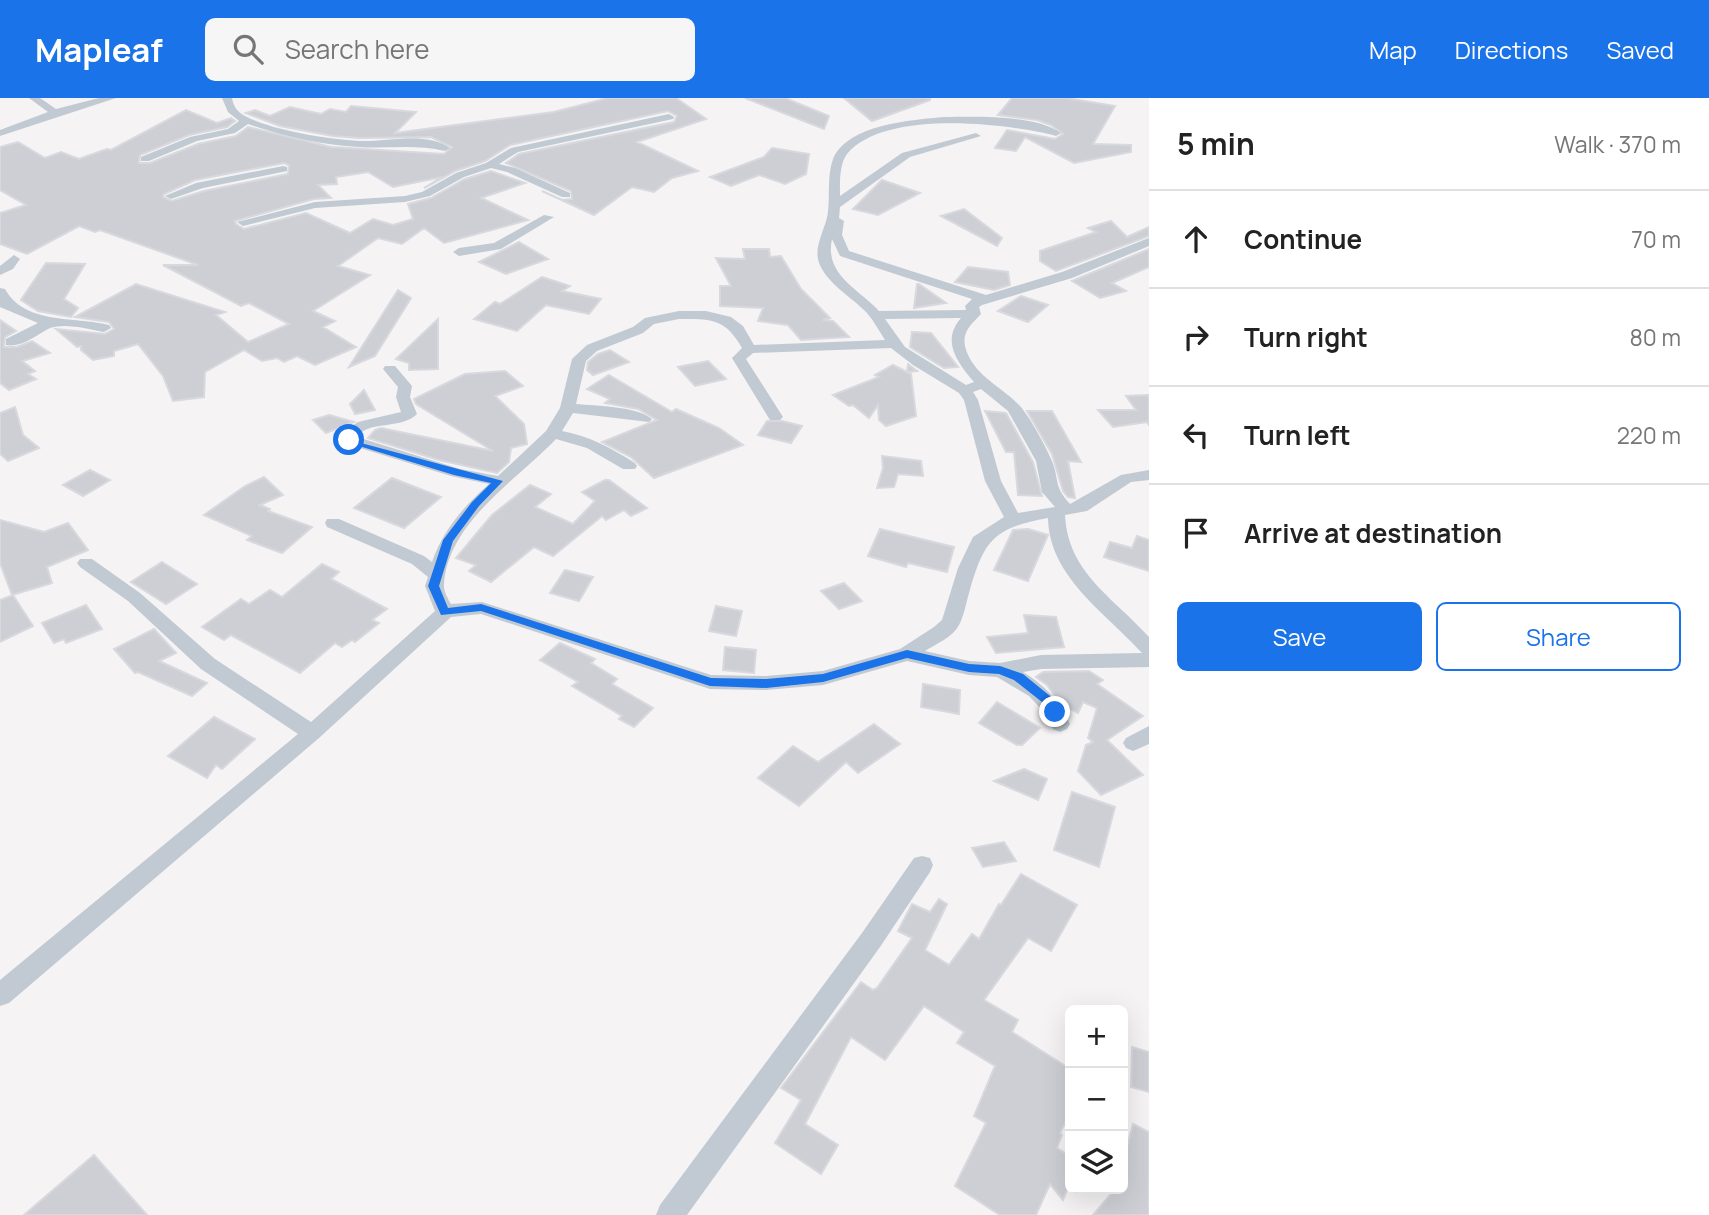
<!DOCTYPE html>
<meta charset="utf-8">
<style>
:root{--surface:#fff;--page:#f6f6f6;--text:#222;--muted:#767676;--line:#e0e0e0;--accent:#1a73e8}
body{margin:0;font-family:Manrope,sans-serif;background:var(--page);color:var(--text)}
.controls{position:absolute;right:21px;bottom:21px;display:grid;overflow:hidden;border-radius:10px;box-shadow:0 7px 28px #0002}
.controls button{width:63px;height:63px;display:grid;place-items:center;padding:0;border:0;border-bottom:2px solid var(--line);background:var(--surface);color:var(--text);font:35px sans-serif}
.stop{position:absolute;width:21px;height:21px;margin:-16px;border:5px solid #1a73e8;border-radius:50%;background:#fff}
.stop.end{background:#1a73e8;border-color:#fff;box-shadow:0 2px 7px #0008}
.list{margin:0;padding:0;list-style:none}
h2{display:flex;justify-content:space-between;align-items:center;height:91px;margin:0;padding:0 28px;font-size:30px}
h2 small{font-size:23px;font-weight:400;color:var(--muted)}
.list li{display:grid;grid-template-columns:46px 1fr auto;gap:21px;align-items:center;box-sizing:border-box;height:98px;padding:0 28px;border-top:2px solid var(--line)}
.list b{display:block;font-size:26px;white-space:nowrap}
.list em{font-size:23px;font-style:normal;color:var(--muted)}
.actions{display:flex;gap:14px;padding:21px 28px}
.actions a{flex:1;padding:16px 0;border:2px solid var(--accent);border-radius:10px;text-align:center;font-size:24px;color:var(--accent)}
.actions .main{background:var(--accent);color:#fff}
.icon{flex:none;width:38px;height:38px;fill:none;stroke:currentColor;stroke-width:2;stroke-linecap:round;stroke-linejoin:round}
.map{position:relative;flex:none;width:1149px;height:1117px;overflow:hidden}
header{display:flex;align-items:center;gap:42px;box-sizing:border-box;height:98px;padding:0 35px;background:var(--accent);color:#fff}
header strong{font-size:33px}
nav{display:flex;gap:38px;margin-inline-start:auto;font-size:24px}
.search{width:490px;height:63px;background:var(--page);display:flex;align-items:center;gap:18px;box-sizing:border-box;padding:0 24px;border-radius:10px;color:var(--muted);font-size:26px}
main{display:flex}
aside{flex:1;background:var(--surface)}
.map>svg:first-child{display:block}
.building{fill:#cdcfd5;stroke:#d7d9de;stroke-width:2;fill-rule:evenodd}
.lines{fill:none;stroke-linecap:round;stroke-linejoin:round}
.minor{fill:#c1cad2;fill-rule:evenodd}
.route{fill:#1a73e8}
</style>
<header>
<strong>Mapleaf</strong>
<div class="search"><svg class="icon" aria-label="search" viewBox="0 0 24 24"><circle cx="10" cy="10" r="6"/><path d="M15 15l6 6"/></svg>Search here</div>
<nav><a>Map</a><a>Directions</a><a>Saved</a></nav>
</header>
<main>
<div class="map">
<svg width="1149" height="1117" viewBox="0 0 1149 1117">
<rect width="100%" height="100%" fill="#f5f3f3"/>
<g class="building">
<path d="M608,0H676L706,21L637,44L698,73L672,80L654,94L632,89L594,117L542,93L562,102L572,101L571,93L506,65L519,56L674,24L677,18L668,13L510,47L485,63L455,73L424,90L442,79L393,89L368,74L336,79L337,86L318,87L331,100L314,101L235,123L236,126L244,131L306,115L350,135L373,121L393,127L413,121L408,106L431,100L465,81L491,73L525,85L481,100L528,122L444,145L424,130L402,146L378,140L338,168L370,177L313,213L335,223L323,229L356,249L315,267L297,258L284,264L277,260L262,263L244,252L205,274L204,299L173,303L163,278L138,246L114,253V258L93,262L81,252V248L77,249L56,231L105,236L114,231L109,224L75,219L136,186L225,214L216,217L248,244L289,226L249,205L241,208L163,167H198L100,132L95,134L79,128L27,156L0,146V115L26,107L0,92V49L18,44L45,60L61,54L79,61L107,51L111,52L186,12L217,25L231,20L235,23L227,29L189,37L140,57L139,65H150L198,46L236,38L248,29L331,49L444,56L452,49L431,39L360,40L333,38L280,28L246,15L255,12L270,18L290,9L321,16L330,11L346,14L351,8L416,14L395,35L554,14ZM284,65L289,67L288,76L204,93L172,103L163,99L164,96L195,82Z"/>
<path d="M745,0H785L829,18L824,31Z"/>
<path d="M844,0H930V2L872,23Z"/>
<path d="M1012,0H1066L1115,8L1093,46L1131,47V54L1074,65L1025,39L1016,53L995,50L1007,32L1055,41L1063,36L1051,27L1037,22L998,17Z"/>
<path d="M772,50L809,56L806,76L785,86L759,77L731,88L710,79L764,59Z"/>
<path d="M882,82L920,95L878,117L853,111Z"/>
<path d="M964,111L1002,140L997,148L941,118Z"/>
<path d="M1111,123L1127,139L1149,129V138L1056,173L1040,163V153L1096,134L1088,130Z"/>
<path d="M519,144L548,161L506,176L479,164Z"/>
<path d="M743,151H769L770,159L781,158L801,191L830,220L823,222L833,223L849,239L801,242L788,227L758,223L763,210L720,208V188H731L716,160L745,161Z"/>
<path d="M1149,151V169L1112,185L1126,193L1100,200L1072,183Z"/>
<path d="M46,165L85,166L64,201L78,210L71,219L38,213L21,202Z"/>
<path d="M968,169L1008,174L1010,187L994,192L955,184Z"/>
<path d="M542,179L570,188L562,193L601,201L589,216L546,207L517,233L474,221L495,204L500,206Z"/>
<path d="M917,186H919L946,205L914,210Z"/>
<path d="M398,192L411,200L375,258L349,269Z"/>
<path d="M1021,198L1048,207L1028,224L998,213Z"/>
<path d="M438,221V271L409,272V265L396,261Z"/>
<path d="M0,222L16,233L5,239L4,249H17L32,243L50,255L22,263L35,273L28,276L36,281L9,292L0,285Z"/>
<path d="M912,234L931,235L958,269L944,270L910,249Z"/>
<path d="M610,252L629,264L593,277L587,272L588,264L598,256Z"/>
<path d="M708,263L726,281L695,288L678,269Z"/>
<path d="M908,266L917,273L907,274L911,276L916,318L886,328L879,322L878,307L869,320L853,307L849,308L833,297L879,279L875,277L893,267L907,274Z"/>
<path d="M505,273L523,288L495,298L524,326L527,346L511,350L509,364L497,375L439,362L368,340L375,332L381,330L493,353L416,306L414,301L465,276Z"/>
<path d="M609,277L672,314L676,311L719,330L743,347L654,380L631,359L602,344L657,322L638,311L605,305L610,301L587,291Z"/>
<path d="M364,292L375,312L355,316L350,306Z"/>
<path d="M1149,297V327L1147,324L1113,329L1098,312H1136L1126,298Z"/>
<path d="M15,309L23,337L39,350L8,363L0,356V315Z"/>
<path d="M985,313L1006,315L1033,364L1042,398L1018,397L1014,354H1006Z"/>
<path d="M1027,313H1052L1081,364L1068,363L1075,400L1068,399L1063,393L1052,356Z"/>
<path d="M329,317L354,324L326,335L313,322Z"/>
<path d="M767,323H782L802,328L791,345L758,337Z"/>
<path d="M882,358L921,363L923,378L898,376L894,389L877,390L883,370Z"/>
<path d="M90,372L110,382L83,398L63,387Z"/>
<path d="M264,379L283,397L260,407L270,411L268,413L312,429L282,455L247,442L252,438L204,417L245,388Z"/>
<path d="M392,380L441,399L404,430L354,410Z"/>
<path d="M605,382H609L647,410L631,418L624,412L606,422L602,418L553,458L534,449L491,484L469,473L476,467L456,460L492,417L530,387L551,396L535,409L573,426L595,403L582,394Z"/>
<path d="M0,422L44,434L68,425L88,452L47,469L52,485L12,497L0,465Z"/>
<path d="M880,431L954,449L947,474L908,465L906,469L868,458Z"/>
<path d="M1028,431L1048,437L1028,483L994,472L1013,432Z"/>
<path d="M1137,438L1149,442V473L1104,459L1110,444L1132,450Z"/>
<path d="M162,464L197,486L166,506L131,484Z"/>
<path d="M322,466L339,474L331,481L387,511L372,522L379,525L355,544L352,542L342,549L335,545L300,575L231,537L224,542L202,529L241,501L249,506L270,492L282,499Z"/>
<path d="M565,472L593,479L579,503L550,495Z"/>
<path d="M844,485L862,503L839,511L821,493Z"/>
<path d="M13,497L33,528L0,544V502Z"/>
<path d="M86,507L102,531L66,545L64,541L54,545L42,525Z"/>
<path d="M716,508L742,513L736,538L709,533Z"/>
<path d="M1024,517L1056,519L1064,549L996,555L987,539L1028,535Z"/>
<path d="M154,531L176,555L159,563L207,585L192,598L138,574L135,575L114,551Z"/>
<path d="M560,545L595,561L591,565L617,581L612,586L653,610L634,629L619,621L622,618L572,588L578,584L540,562Z"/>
<path d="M725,549L756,552L754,575L723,572Z"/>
<path d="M1089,573L1103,582L1097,586L1143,618L1107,642L1143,677L1101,697L1078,673L1086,647L1093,644L1088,640L1097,610L1083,604L1078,615L1060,605L1047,587L1036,579L1043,574Z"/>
<path d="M923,586L960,592L959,616L921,609Z"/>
<path d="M997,604L1040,630L1022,647H1017L979,625Z"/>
<path d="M214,619L255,641L222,671L216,667L207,680L168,658Z"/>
<path d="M874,626L900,646L858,675L846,664L799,708L758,680L793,648L818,664Z"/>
<path d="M1024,671L1047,681L1038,702L994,683Z"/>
<path d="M1072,694L1115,709L1099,769L1054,752Z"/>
<path d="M1004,744L1016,763L983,769L972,750Z"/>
<path d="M1021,776L1077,807L1051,853L1028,840L984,902L1018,922L1012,934L1070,971V1015L1060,1035L1062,1037L1057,1050L1070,1058V1085L1063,1102L1050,1086L1036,1117H1000L955,1088L986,1025L974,1018L995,968L957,945L964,934L924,908L885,962L851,939L805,1026L838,1047L821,1076L775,1045L801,1002L781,990L861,884L873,892L877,890L912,840L898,833L912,806L930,814L939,801L947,806L925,852L949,867L972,836L979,841L999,806L1001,807Z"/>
<path d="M1132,949L1149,954V994L1131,989Z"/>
<path d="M1133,1026L1149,1034V1117H1093L1115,1091H1123V1065Z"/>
<path d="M94,1057L147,1117H24Z"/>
</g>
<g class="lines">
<g class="minor">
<path d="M29,0H40L56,11L99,0H116L0,38V32L48,14Z"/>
<path d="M222,0H232C233,6 235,10 239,14C260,31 332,42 360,43C387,44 427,33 450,50L445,53C416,46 388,51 359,49C322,47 283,38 248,26L235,35L197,43L149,63H141V59L190,39L228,31L239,23L228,14Z"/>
<path d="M669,16L674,19L673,21L518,54L499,66L515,70L570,95V99H562L507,74L491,70L464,79L430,98L405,104L315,110L243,128L237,124L315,104L405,98L422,94L456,75L486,65L511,50Z"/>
<path d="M944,19C976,19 1034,16 1061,35L1056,38C1007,25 884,11 847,56C839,67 840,85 840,98L902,55L976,35L981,38L910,59L840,109L839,120L844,123L842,137L849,153L986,197L1062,174L1149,140V148L1072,180L982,207L979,209L981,216C972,226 962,233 965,248C972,277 1000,287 1019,307C1029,317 1046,349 1052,363C1060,384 1053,387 1070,406L1121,377L1149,372V382L1131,384L1087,413L1065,417C1068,475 1113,499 1149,539V569L1041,571L1023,574C1045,587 1059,603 1070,626L1067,631L1060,634L1053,631L1042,612L1029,598L997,579L969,577L907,563L823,587L766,592L710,591L481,516L451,519L319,640L9,905L0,908V882L298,636L201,571L128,503L80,469L77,465L80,461H92L140,495L215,561L311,624L435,513L425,488L428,479L412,466L327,429L325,425L327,421H339L424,458L432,464C443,432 464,408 489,386L451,378L344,345L341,335L358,324L401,314L396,299L398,289L383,271L385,268H395L412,288L410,299L417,316C401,332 368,322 357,339L460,371L498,378L546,333L560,310L572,261L587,247L633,229L645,220L679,213H706L731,219L743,228L754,247L885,242C879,233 874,223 867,215C852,199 828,187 819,165C813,148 826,131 828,114C830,97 827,78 833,61C848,26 912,22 944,19ZM832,141L840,158L972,201L965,208L966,212L879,213C859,191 824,177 832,141ZM961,220C941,243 957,264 974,284L966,287L905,249L885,221ZM679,221C711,221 725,220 742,250L732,260L770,322H780L783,319L746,261L753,255L891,250L913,267L959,295L964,302L985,383L1004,419L973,439L958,470L942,522L934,529L900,551L823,573L766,578L711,577L482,504L451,506C448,501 443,492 444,486C448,424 517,382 556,341L587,350L623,371H635L637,368L635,365C611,350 589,338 562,333L573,315L649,324L652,321C637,308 596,308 576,306L586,263L597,253L643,235L654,226ZM981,291L1008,313L1036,363L1042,394L1055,409L1018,415L1001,383L978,302L973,294ZM1048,420C1049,479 1106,515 1142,555L1041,557L1000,565L969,563L925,553C936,546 953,539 959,527C964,518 966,505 969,495C984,442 993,430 1048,420Z"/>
<path d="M283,68L287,69V73L203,90L171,101L165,98L196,85Z"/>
<path d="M544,117L554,119L501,151L459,158L453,154L459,150L494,145Z"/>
<path d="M14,157L20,161L13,171L0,177V168Z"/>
<path d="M0,190L5,191C25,227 73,218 109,227L111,230L104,234C88,231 63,224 48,231C35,238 21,250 6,247V241L38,225L0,209Z"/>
<path d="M1149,628V646L1133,653L1126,650L1123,645L1126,640Z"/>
<path d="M922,758L930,760L933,767L930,774L880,849L687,1117H656L660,1107L862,835L914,760Z"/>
</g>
</g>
<path class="route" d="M346,341L503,383L479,408L453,443L439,488L448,510L481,506L711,580L766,581L823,576L907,552L969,566L1000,568L1023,576L1050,598L1061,614L1059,617H1051L1042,604L1014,582L999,576L969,574L907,560L823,584L766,590L710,588L481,513L441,517L428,488L443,442L472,404L491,385L454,377L346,344Z"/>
</svg>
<div class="controls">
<button>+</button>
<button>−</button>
<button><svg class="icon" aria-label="layers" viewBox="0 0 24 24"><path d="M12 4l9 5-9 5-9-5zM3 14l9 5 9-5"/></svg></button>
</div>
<div class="stop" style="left:349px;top:342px"></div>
<div class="stop end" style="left:1055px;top:614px"></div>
</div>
<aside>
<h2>5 min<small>Walk · 370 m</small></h2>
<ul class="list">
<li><svg class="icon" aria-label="ahead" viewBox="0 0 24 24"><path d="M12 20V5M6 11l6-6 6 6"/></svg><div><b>Continue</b></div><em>70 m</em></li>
<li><svg class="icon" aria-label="right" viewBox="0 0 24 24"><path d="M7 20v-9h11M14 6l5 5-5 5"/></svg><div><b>Turn right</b></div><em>80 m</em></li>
<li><svg class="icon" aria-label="left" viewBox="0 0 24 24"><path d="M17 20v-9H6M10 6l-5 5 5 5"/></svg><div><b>Turn left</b></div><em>220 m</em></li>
<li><svg class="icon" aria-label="arrive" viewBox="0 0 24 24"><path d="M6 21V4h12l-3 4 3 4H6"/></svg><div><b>Arrive at destination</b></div></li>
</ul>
<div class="actions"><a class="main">Save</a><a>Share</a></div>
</aside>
</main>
